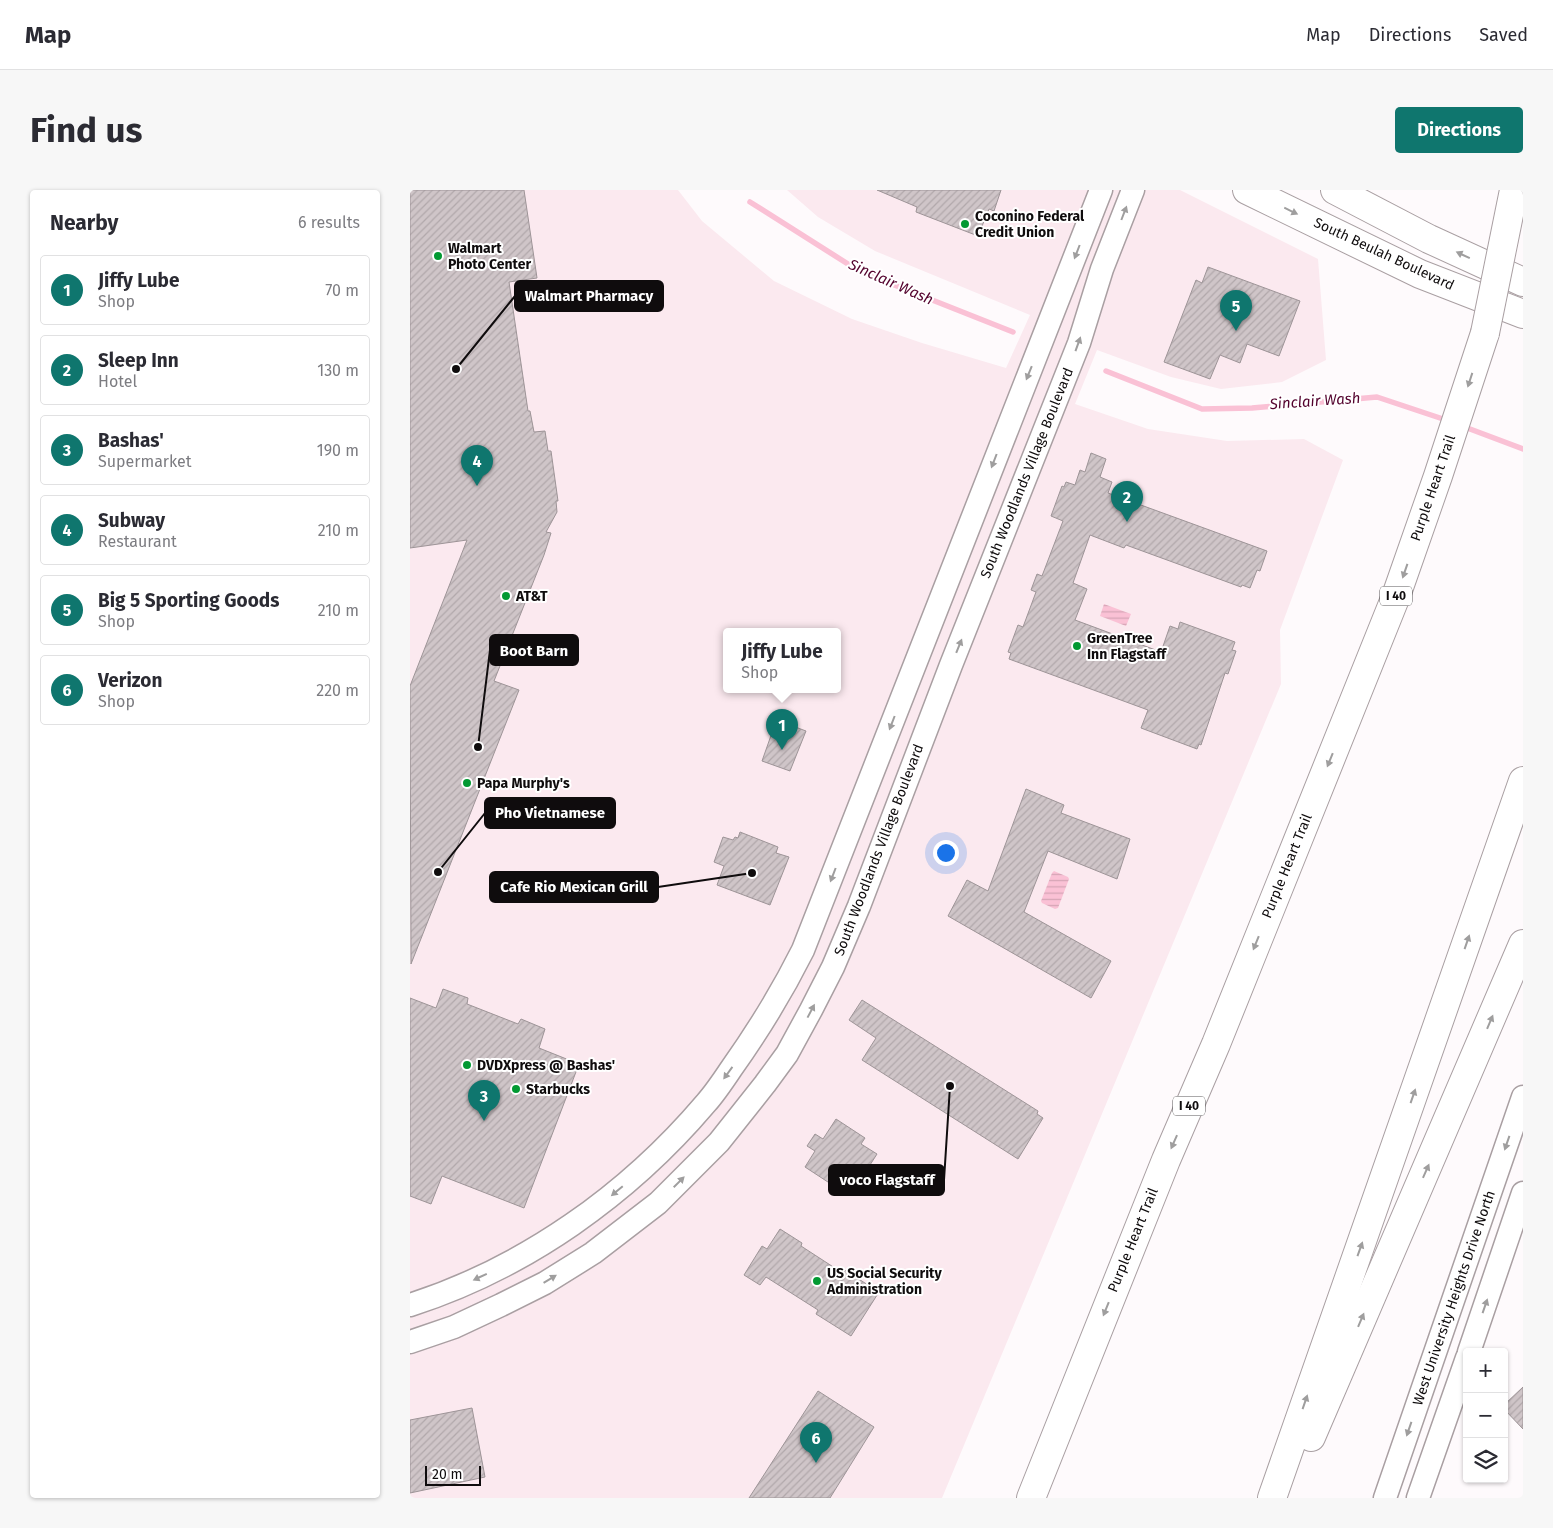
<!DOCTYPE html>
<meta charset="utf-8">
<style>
:root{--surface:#fff;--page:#f7f7f7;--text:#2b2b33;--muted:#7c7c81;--line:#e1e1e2;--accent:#0f766e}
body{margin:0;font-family:"Fira Sans",sans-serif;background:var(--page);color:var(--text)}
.controls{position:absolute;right:15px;bottom:15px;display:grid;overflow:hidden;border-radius:5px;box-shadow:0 1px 4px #0004}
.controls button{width:45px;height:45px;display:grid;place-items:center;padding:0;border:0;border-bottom:1px solid var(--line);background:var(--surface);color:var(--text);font:25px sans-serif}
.scale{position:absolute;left:15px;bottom:12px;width:56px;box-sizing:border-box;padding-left:5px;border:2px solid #0f0c0d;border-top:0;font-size:14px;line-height:18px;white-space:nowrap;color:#0f0c0d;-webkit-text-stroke:4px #fff;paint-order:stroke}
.you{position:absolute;left:535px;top:662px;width:18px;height:18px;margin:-12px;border:4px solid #fff;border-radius:50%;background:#1a73e8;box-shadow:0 0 0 8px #1a73e833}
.badge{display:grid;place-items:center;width:32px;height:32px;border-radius:50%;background:var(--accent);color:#fff;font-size:16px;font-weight:700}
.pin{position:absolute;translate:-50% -41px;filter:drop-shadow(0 1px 2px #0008)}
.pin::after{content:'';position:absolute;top:26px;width:18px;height:15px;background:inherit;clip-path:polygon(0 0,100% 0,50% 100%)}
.popup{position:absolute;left:313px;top:438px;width:118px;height:65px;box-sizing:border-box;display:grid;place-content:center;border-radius:5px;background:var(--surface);filter:drop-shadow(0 1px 4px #0005);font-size:16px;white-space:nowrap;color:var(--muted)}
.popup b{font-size:19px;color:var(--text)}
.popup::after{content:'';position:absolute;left:50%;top:100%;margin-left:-10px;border:10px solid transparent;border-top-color:var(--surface)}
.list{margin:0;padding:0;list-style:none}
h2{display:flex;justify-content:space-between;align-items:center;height:65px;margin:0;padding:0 20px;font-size:21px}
h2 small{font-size:16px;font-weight:400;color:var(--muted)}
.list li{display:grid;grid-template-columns:32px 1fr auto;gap:15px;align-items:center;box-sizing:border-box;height:70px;margin:0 10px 10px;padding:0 10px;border:1px solid var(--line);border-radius:5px}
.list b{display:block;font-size:19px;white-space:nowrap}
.list p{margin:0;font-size:16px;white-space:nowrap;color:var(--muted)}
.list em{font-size:16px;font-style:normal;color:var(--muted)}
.icon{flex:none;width:28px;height:28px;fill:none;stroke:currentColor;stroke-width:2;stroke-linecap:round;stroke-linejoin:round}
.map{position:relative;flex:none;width:1113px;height:1308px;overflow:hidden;border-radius:5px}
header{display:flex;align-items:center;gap:30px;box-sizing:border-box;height:70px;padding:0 25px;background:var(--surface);border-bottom:1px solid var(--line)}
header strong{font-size:24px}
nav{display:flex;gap:28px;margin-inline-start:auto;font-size:18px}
.intro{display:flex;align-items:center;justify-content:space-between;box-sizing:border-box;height:120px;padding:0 30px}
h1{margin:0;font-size:35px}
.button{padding:12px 22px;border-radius:5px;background:var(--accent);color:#fff;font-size:18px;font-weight:700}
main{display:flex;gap:30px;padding:0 30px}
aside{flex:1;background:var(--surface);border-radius:5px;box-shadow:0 1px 4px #0004}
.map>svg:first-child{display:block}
.built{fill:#fbe9ef;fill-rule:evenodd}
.water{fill:url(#water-rules)}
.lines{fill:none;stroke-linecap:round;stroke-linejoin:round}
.stream{stroke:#fac1d5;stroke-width:5.5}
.building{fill:url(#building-hatch);stroke:#9d9497}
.minor-casing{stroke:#a99fa2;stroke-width:25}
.major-casing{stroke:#a99fa2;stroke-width:30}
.highway-casing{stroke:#a99fa2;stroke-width:30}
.minor{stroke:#fff;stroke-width:22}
.major{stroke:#fff;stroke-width:28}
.highway{stroke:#fff;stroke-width:28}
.highway-bridge-casing{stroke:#a99fa2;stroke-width:30;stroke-linecap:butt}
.highway-bridge{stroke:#fff;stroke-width:28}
.oneway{fill:#9f9e9e}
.poi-dot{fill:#029932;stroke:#fff;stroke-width:2}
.labels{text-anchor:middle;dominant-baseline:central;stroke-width:4;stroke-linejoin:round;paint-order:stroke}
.shield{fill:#fff;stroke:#575556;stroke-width:1}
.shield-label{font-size:12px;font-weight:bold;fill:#0f0c0d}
.poi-label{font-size:14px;font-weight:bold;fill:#0f0c0d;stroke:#fff;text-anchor:start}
.street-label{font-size:14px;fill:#0f0c0d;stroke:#fff}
.water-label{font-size:15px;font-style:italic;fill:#53022d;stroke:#fff}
.leader{fill:none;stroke:#0f0c0d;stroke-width:2}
.callout-dot{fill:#0f0c0d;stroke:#fff;stroke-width:2}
.callout{fill:#0f0c0d;stroke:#0f0c0d;stroke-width:2}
.callout-label{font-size:15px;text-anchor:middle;font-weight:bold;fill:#fff}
</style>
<header>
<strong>Map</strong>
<nav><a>Map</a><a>Directions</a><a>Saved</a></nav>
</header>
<div class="intro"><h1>Find us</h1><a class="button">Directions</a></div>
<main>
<aside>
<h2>Nearby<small>6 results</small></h2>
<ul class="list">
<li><span class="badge">1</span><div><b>Jiffy Lube</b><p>Shop</p></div><em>70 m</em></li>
<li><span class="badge">2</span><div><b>Sleep Inn</b><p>Hotel</p></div><em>130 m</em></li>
<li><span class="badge">3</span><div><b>Bashas'</b><p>Supermarket</p></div><em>190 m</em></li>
<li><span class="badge">4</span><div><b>Subway</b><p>Restaurant</p></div><em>210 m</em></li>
<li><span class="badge">5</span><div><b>Big 5 Sporting Goods</b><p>Shop</p></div><em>210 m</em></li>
<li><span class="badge">6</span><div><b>Verizon</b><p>Shop</p></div><em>220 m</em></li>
</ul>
</aside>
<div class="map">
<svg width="1113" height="1308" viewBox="0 0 1113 1308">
<defs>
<pattern id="water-rules" width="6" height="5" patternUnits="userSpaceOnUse" patternTransform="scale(1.25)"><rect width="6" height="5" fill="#fac1d5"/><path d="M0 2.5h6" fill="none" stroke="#d5a5b6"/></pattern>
<pattern id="building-hatch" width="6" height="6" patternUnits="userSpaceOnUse" patternTransform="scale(1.25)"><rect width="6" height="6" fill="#cfc5c8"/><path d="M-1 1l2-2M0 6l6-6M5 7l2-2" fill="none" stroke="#b1a8ab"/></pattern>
</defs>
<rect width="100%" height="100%" fill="#fefafc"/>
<path class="built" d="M0,0H268L292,31L364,91L442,129L512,153L596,178L620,125L465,61L408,27L377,0H770L908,69L916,170L872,192L811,199L761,187L687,160L665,214L738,239L817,251L894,249L933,270L870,440L871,494L532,1308H0ZM317,441H427V499H317Z"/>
<g class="water">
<path d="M694,414L721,424L716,436L690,426Z"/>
<path d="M644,681L658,687L659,689L648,718L645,719L632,713L631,711L642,683Z"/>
</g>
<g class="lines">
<g class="stream">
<path d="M340,12L449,81L603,142"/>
<path d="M696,181L792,219L842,218L967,207L1039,231"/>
<path d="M1052,236L1113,259"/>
</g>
</g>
<g class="building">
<path d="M0,0H114L127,88L99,92L118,221H120L124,242L135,241L138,261H141L148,311H146L147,322L136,342L141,343L134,365L84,491L109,500L1,774L0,496L57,350L0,358Z"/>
<path d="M467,0H591L584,21L579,19L568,46L506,22L507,17Z"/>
<path d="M798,77L890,111L869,166L837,154L830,173L810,165L800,189L754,172L786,90L792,93Z"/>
<path d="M681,263L696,269L690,287L702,292L698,303L857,361L850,381L847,380L840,398L832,395L831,397L716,355L714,358L680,345L663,393L677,399L665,430L751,462L760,436L768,439L770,432L825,452L822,460L826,461L818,484L815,483L791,555L789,554L787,559L731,538L738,520L599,469L601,463L598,462L608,435L613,437L626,402L621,400L627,384L632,386L653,331L641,326L652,296L654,297L656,292L665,295L670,280L675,282Z"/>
<path d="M372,532L396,541L380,581L352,571L364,537Z"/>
<path d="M616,599L654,615L651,623L720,649L707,689L638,661L614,722L701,771L681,808L538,726L557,690L578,701Z"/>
<path d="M330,642L368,657L366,663L379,667L360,715L307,695L314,676L304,672L313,647L323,650L325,647L328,648Z"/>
<path d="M33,799L58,808L57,814L108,834L111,829L135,839L129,858L169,874L114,1018L32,986L21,1014L0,1006V808L26,818Z"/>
<path d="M452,810L628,921L627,924L633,928L608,969L452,870L466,848L439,830Z"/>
<path d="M426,929L455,948L451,954L467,964L444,1000L428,990L424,996L395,977L405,961L397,956L405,944L413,949Z"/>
<path d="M370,1039L392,1053L391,1056L431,1082L433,1079L469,1102L441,1146L406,1124L408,1120L356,1087L350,1095L334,1085L352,1056L357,1059Z"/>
<path d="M1113,1197V1239L1094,1219V1215Z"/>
<path d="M408,1201L464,1237L420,1308H339Z"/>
<path d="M62,1218L75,1287L0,1303V1230Z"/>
</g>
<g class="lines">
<defs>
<g id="minor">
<path d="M0,1115C115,1078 218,1005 296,913C305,903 313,891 321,879C348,841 372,802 393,760L691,0"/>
<path d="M0,1152L44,1137L91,1115L135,1093L183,1063L248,1013L309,952L355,894L377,864L401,820L423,777L449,716L541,475L669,153L692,79L723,0"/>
<path d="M1059,1162L1113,1003"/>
<path d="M975,1308L1113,907"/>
<path d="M1008,1308L1057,1168"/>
</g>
<g id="major">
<path d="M837,0L1010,84L1113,124"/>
<path d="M925,0L1019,49L1113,92"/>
</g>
<g id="highway">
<path d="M901,1247L1113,754"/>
<path d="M621,1308L756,970L806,854L986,406L1028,286L1075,143"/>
<path d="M862,1308L1113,591"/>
</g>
</defs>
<use href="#minor" class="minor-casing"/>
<use href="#major" class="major-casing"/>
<use href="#highway" class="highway-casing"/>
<use href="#minor" class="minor"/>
<use href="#major" class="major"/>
<use href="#highway" class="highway"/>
<defs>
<path id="highway-bridge" d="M1075,143L1104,0"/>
</defs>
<use href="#highway-bridge" class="highway-bridge-casing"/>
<use href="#highway-bridge" class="highway-bridge"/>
</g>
<defs><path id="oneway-solid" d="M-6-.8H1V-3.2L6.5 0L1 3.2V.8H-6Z" transform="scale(1.25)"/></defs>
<g class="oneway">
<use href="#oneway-solid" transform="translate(881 21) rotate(26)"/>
<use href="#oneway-solid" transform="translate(714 23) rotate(-69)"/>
<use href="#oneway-solid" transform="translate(667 62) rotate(111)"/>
<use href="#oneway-solid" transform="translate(1053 65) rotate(-155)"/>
<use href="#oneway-solid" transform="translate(668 154) rotate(-70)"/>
<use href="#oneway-solid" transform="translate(619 183) rotate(112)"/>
<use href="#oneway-solid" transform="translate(1060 190) rotate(108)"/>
<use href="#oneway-solid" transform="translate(584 271) rotate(111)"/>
<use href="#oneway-solid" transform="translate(995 381) rotate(109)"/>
<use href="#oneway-solid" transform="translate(549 456) rotate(-68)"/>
<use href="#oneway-solid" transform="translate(482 533) rotate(111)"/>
<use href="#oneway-solid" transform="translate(920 570) rotate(112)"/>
<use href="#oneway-solid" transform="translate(423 685) rotate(111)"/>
<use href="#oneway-solid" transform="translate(1057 752) rotate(-71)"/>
<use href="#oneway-solid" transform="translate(846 753) rotate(112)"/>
<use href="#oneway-solid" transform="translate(401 821) rotate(-62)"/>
<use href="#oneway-solid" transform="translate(1080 832) rotate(-67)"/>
<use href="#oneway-solid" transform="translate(318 883) rotate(126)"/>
<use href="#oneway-solid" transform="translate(1003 906) rotate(-71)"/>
<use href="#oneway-solid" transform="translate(764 952) rotate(114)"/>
<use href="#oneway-solid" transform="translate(1097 953) rotate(109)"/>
<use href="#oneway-solid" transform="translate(1016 981) rotate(-66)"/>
<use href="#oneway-solid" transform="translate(269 992) rotate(-45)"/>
<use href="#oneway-solid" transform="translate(207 1001) rotate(140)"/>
<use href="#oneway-solid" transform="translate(950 1059) rotate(-70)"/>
<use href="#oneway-solid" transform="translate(70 1087) rotate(155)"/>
<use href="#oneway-solid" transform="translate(140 1089) rotate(-31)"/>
<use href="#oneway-solid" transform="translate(1075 1116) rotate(-71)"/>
<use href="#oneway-solid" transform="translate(696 1119) rotate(112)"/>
<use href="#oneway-solid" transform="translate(951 1130) rotate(-67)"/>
<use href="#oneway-solid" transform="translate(895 1212) rotate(-71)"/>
<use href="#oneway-solid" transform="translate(999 1239) rotate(109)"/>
</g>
<g class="poi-dot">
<circle cx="555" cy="34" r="5"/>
<circle cx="28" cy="66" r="5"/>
<circle cx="96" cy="406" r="5"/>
<circle cx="667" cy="456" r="5"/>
<circle cx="57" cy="593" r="5"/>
<circle cx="57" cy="875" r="5"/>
<circle cx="106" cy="899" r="5"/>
<circle cx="407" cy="1091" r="5"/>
</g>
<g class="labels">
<g class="shield">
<rect x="970" y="396.5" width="32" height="19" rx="4"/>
<rect x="763" y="906.5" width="32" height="19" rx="4"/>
</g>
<g class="shield-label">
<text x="986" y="406">I 40</text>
<text x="779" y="916">I 40</text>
</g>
<g class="poi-label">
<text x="565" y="26">Coconino Federal<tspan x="565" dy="16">Credit Union</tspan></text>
<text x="38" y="58">Walmart<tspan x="38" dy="16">Photo Center</tspan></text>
<text x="106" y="406">AT&amp;T</text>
<text x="677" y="448">GreenTree<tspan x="677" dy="16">Inn Flagstaff</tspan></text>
<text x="67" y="593">Papa Murphy's</text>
<text x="67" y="875">DVDXpress @ Bashas'</text>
<text x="116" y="899">Starbucks</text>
<text x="417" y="1083">US Social Security<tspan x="417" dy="16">Administration</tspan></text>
</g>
<g class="street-label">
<text transform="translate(974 64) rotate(25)">South Beulah Boulevard</text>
<text transform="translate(617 283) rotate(-68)">South Woodlands Village Boulevard</text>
<text transform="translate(1023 298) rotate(-71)">Purple Heart Trail</text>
<text transform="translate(469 660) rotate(-69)">South Woodlands Village Boulevard</text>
<text transform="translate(877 676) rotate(-68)">Purple Heart Trail</text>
<text transform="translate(723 1050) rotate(-68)">Purple Heart Trail</text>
<text transform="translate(1044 1108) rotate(-71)">West University Heights Drive North</text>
</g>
<g class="water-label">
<text transform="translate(481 92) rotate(24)">Sinclair Wash</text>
<text transform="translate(905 211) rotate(-4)">Sinclair Wash</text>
</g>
</g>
<path class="leader" d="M46 179L105 106M68 557L80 460M28 682L75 623M342 683L248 697M540 896L534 990"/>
<g class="callout-dot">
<circle cx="46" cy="179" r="5"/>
<circle cx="68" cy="557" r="5"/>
<circle cx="28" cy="682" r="5"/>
<circle cx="342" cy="683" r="5"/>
<circle cx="540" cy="896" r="5"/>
</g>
<g class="callout">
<rect x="105" y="91" width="148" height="30" rx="5"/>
<rect x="80" y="445" width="88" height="30" rx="5"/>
<rect x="75" y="608" width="130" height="30" rx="5"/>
<rect x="80" y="682" width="168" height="30" rx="5"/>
<rect x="419" y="975" width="115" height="30" rx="5"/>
</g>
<g class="callout-label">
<text x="179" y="111">Walmart Pharmacy</text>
<text x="124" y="466">Boot Barn</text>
<text x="140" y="628">Pho Vietnamese</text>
<text x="164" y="702">Cafe Rio Mexican Grill</text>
<text x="477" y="995">voco Flagstaff</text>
</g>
</svg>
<div class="controls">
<button>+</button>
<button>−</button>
<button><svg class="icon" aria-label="layers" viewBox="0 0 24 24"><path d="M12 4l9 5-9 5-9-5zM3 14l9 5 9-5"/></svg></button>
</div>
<div class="scale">20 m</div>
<div class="you"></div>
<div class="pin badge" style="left:372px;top:560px">1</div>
<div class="popup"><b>Jiffy Lube</b>Shop</div>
<div class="pin badge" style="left:717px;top:332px">2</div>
<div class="pin badge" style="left:74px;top:931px">3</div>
<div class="pin badge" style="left:67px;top:296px">4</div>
<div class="pin badge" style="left:826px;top:141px">5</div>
<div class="pin badge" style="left:406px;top:1273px">6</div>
</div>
</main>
